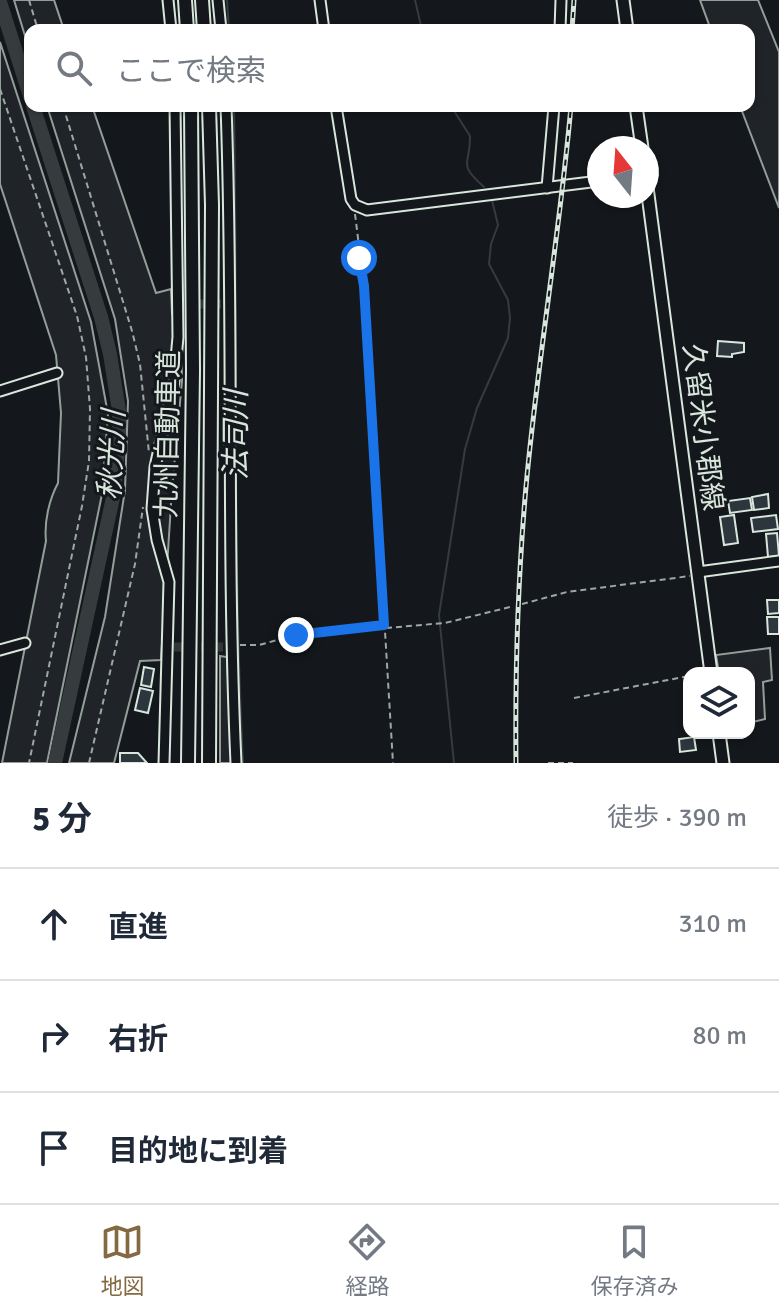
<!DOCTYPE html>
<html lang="ja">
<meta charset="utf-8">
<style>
:root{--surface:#fff;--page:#f2f2f3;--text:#1f2937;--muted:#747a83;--line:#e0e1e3;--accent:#846941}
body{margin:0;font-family:Signika,"Noto Sans JP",sans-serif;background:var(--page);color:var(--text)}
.controls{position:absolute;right:24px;bottom:24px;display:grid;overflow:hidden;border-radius:16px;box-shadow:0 2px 6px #0004}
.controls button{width:72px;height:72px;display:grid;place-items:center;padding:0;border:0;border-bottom:2px solid var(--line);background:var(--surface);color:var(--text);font:40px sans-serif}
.compass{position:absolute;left:587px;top:136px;width:72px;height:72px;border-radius:50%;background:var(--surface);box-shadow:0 2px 6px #0004;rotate:343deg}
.stop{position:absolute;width:24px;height:24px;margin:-18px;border:6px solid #1a73e8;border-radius:50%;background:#fff}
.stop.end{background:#1a73e8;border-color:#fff;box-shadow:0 2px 8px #0008}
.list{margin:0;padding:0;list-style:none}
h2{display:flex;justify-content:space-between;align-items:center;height:104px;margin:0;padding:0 32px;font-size:34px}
h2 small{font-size:26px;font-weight:400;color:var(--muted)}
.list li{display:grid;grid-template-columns:52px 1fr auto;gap:24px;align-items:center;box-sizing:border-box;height:112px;padding:0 32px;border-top:2px solid var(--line)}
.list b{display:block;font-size:30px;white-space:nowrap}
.list em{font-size:26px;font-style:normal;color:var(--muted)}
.icon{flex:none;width:44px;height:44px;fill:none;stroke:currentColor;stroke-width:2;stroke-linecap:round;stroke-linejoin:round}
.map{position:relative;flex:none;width:779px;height:763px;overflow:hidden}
.search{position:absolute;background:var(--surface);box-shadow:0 2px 6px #0004;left:24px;right:24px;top:24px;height:88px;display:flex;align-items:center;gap:20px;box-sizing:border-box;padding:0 28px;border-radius:16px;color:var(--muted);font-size:30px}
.sheet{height:440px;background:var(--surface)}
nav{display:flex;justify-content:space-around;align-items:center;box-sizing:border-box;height:112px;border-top:2px solid var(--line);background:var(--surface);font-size:22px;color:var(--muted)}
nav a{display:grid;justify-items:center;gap:4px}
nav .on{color:var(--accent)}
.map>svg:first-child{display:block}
.green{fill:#202428;stroke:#939e99;stroke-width:2}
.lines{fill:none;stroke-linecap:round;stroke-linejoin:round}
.stream{stroke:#363b3e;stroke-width:2}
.river{stroke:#363b3e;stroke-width:14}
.building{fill:#2c363c;stroke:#d8e6dc;stroke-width:2}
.minor-tunnel{stroke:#313739;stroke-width:9;stroke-dasharray:9 4.5;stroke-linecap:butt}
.minor-casing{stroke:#d8e6dc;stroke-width:13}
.major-casing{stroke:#d8e6dc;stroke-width:15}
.highway-casing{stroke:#d8e6dc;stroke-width:16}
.path{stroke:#9da8a2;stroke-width:2;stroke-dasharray:6 4;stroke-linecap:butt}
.minor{stroke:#14181c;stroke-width:9}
.major{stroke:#14181c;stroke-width:11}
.highway{stroke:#14181c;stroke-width:12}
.rail-casing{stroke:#d8e6dc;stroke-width:5}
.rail{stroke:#14181c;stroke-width:2;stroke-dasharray:6;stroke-linecap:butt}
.route{stroke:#1a73e8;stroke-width:10}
.labels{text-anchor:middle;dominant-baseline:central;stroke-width:6;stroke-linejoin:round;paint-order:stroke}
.street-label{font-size:28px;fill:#d8e6dc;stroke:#14181c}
.water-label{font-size:30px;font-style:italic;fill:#d8e6dc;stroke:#14181c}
</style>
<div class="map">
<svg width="779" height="763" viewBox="0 0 779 763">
<rect width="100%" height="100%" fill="#14181c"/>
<g class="green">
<path d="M14,0H54L64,30H30V52Z"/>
<path d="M700,0H758L779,52V208L740,106H749V30H711Z"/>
<path d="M0,42L91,322L108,414L102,494L47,763H2L46,541C44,522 49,500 58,483L61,413L56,355L0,184Z"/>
<path d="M47,106H92L156,293L171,289L172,314L181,321L182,381L172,489L161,660L140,661L114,763H69L105,617L125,490L128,401L115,319Z"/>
<path d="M770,648L772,680L763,682L765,719L749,723V673H719L716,655Z"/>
<path d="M220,656L227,657L232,763H220Z"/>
</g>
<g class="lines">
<g class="stream">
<path d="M227,0L229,30"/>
<path d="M415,0L422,30"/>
<path d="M234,106C238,325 232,544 243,763"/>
<path d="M451,106L470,136C471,165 456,162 484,187"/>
<path d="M454,763L439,615L465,449L477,408L508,338L510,318L508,300L489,264L491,244L498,225L492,200"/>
</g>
<g class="river">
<path d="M0,2L30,96"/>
<path d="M33,106L101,317L110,354L119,411V441L114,493L55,763"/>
</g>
</g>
<g class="building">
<path d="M718,341L744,343V352L732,354V357L717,356Z"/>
<path d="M768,494L769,508L754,510L752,497Z"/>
<path d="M750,498L752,510L730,513L728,501Z"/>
<path d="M734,515L738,543L724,545L720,517Z"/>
<path d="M776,515L778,529L753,532L751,518Z"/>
<path d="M777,533L779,556L768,557L766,534Z"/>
<path d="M767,600H779V613L768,614Z"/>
<path d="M767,617H779V634H768Z"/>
<path d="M144,667L154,669L151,687L141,685Z"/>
<path d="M140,688L153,691L148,713L135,710Z"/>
<path d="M694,737L696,750L680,752L679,739Z"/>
<path d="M120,753H138L147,763H120Z"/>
</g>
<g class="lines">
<g class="minor-tunnel">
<path d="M185,304H226"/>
<path d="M174,647H223"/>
</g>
<defs>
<g id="minor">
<path d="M168,0L171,30"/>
<path d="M218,0L221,30"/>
<path d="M320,0L324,30"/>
<path d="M560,30L561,0"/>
<path d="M226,106C234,325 226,544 236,763"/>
<path d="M336,106L351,199L355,205L367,210L599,181"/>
<path d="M547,188L554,106"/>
<path d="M0,391L57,373"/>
<path d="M698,572L779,561"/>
<path d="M0,650L25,643"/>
<path d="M164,763L169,582L157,540L152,509L155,467L174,381L178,337L175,106"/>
</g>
<g id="major">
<path d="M623,0L627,30"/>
<path d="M636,106L642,148"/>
<path d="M647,187L711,673"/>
<path d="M719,733L723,763"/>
</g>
<g id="highway">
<path d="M185,0L187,30"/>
<path d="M202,0L204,30"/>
<path d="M209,106L212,205L209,763"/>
<path d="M188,763L193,370L191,106"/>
</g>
</defs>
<use href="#minor" class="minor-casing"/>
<use href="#major" class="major-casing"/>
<use href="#highway" class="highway-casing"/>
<g class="path">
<path d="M29,0L38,30"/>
<path d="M0,89L77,316L86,357L90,409L89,461L82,506L29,763"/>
<path d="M63,106L132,331L140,364L149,453"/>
<path d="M355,214L364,286L393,763"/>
<path d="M522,604L567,592L690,576"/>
<path d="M386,628L445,623L510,607"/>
<path d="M240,645H259L296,635L383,625"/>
<path d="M574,698L689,676"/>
<path d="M89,763L135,564L143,507"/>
<path d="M548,763H573"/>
</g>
<use href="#minor" class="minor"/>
<use href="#major" class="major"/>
<use href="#highway" class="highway"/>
<defs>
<g id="rail">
<path d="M572,30L574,0"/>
<path d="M516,763C515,667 518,571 527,476C539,352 560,230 571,106"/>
</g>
</defs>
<use href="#rail" class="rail-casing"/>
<use href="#rail" class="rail"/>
</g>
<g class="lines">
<path class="route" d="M296,635L384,625L364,286L359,258"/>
</g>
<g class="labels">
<g class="street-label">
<text transform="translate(703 427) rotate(83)">久留米小郡線</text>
<text transform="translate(168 434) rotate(-89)">九州自動車道</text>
</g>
<g class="water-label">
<text transform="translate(236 435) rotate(-90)">法司川</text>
<text transform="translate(112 455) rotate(-87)">秋光川</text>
</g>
</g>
</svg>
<div class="controls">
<button><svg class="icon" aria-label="layers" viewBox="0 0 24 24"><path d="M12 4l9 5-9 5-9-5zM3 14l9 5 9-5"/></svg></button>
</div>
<svg class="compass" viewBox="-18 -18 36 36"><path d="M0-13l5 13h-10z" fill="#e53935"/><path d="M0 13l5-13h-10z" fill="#747a83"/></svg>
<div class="stop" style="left:359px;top:258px"></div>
<div class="stop end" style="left:296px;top:635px"></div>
<div class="search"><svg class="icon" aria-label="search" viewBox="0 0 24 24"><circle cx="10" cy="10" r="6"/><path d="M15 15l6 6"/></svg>ここで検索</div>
</div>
<section class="sheet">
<h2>5 分<small>徒歩 · 390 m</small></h2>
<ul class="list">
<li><svg class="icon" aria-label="ahead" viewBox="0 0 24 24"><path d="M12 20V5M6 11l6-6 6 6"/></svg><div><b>直進</b></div><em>310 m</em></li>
<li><svg class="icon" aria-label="right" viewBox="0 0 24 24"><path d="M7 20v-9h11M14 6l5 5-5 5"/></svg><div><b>右折</b></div><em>80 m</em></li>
<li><svg class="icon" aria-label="arrive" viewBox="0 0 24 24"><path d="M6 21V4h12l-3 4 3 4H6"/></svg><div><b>目的地に到着</b></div></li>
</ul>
</section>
<nav>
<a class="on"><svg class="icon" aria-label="map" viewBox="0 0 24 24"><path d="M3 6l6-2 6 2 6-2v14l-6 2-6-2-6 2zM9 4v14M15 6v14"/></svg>地図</a>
<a><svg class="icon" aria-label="directions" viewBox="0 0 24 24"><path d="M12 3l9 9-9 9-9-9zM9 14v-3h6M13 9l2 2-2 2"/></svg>経路</a>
<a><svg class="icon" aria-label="saved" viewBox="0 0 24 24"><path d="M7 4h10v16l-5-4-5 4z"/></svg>保存済み</a>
</nav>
